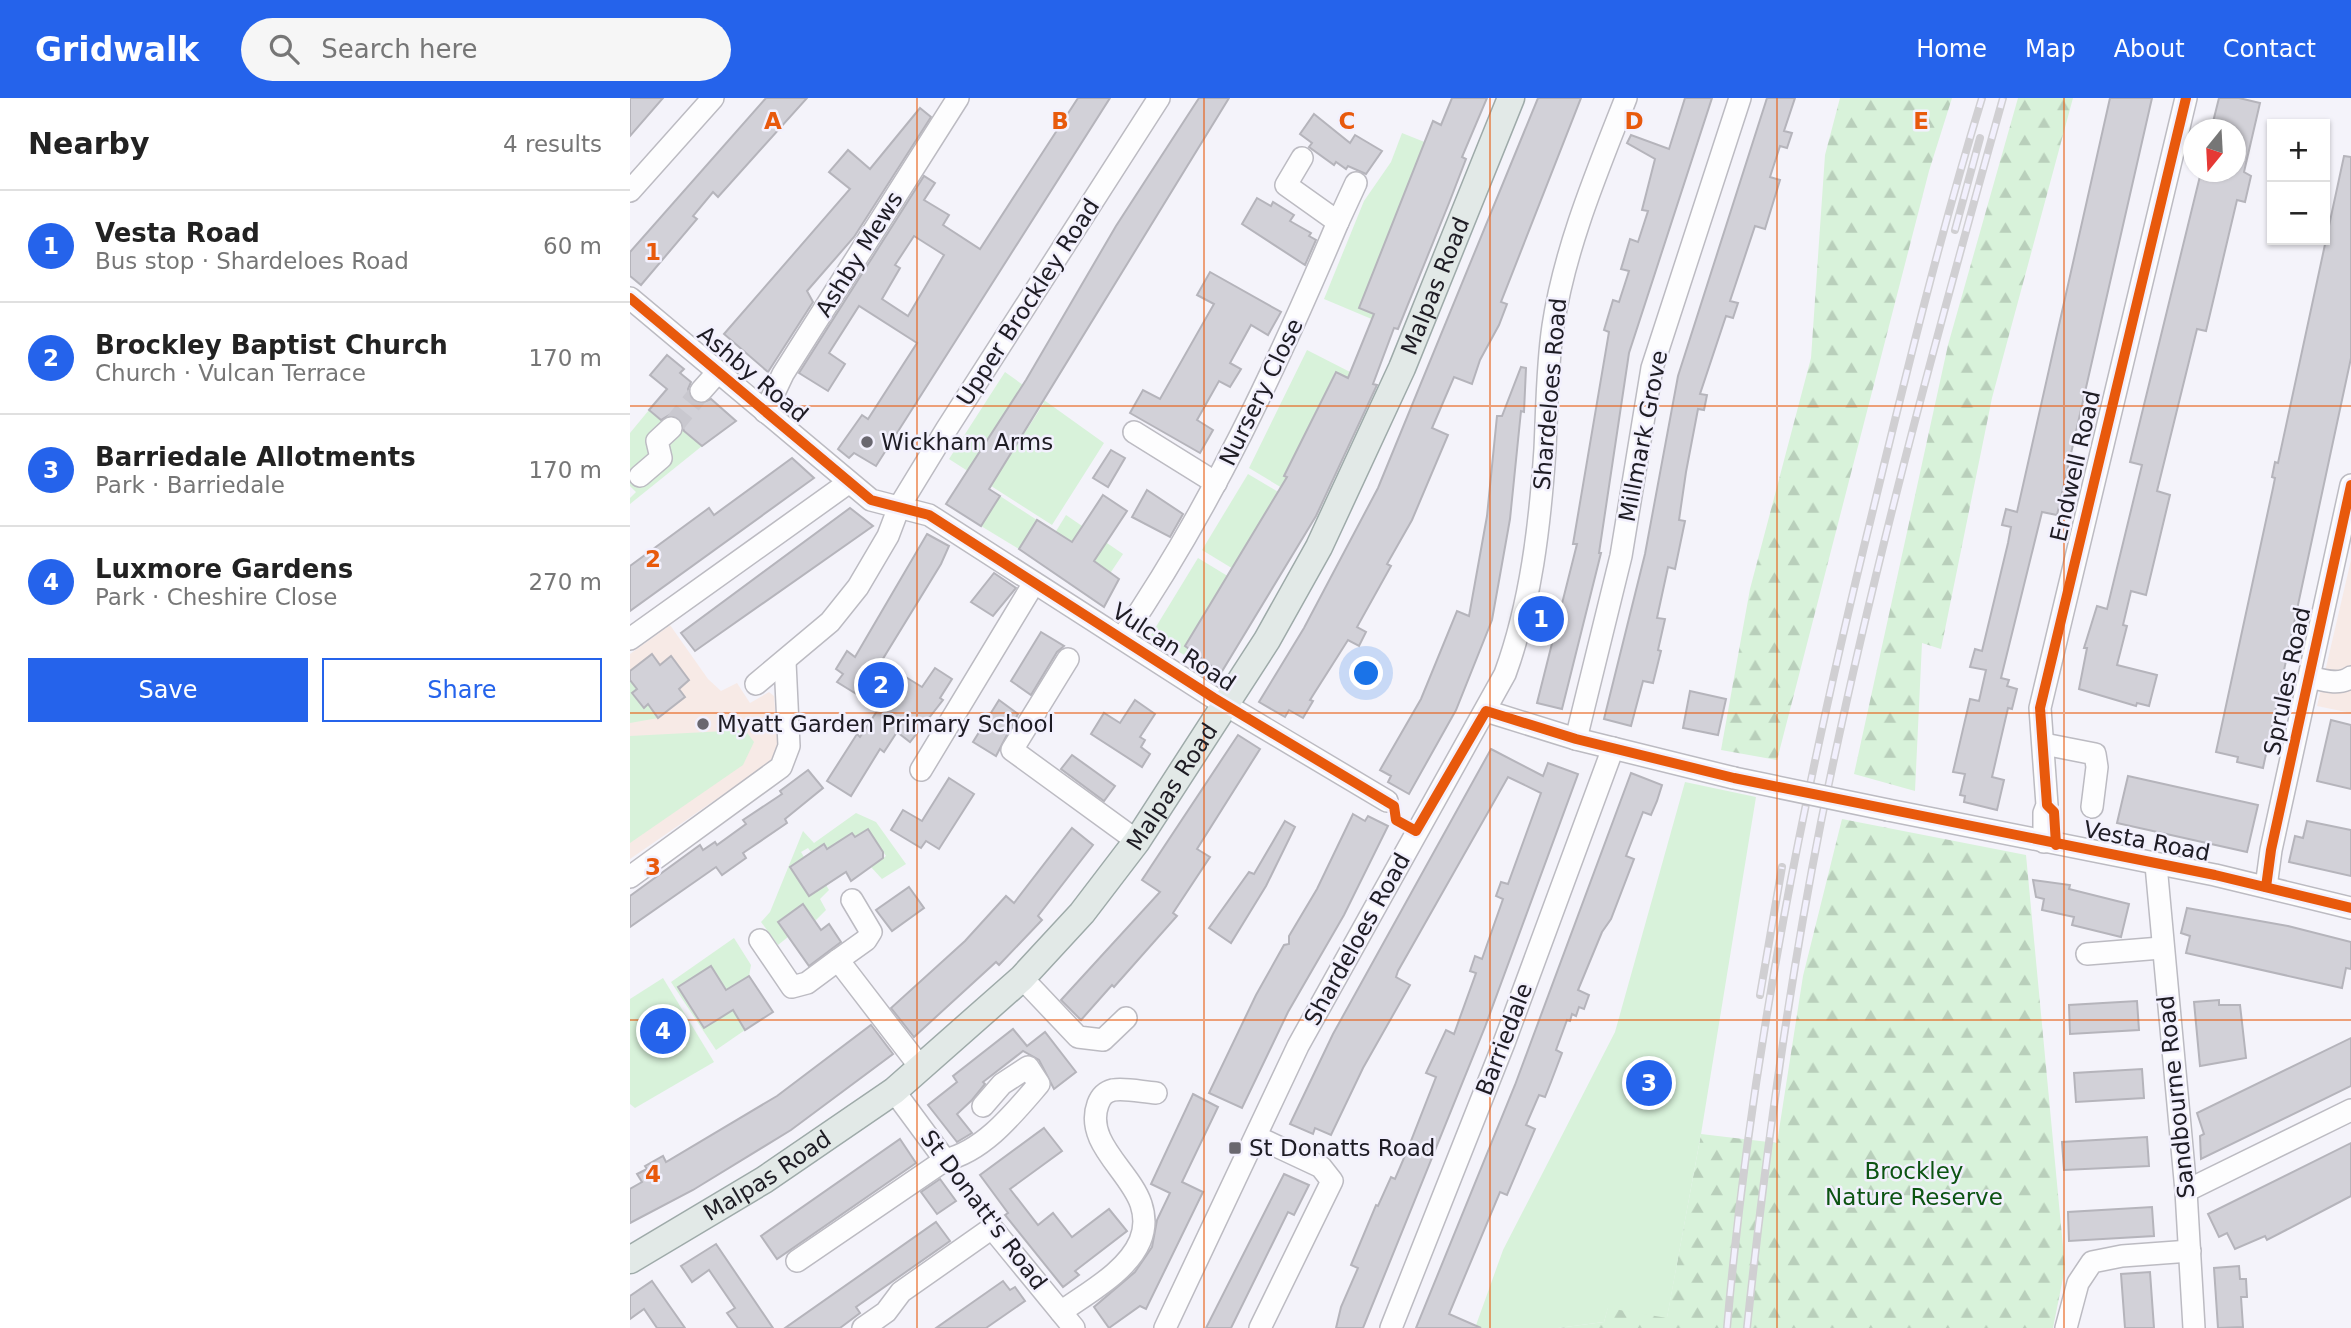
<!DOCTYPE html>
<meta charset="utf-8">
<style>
:root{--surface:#fff;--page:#f6f6f6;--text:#222;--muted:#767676;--line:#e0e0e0;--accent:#2563eb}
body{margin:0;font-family:"DejaVu Sans",sans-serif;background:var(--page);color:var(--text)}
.controls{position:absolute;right:21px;top:21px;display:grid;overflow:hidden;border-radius:0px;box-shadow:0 2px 5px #0004}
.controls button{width:63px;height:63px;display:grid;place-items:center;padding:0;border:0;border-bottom:2px solid var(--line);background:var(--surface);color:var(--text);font:35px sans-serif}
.compass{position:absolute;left:1553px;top:21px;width:63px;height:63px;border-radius:50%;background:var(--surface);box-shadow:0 2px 5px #0004;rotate:198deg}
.you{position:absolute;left:737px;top:576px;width:24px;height:24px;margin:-18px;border:5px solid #fff;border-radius:50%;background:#1a73e8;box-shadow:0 0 0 10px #1a73e833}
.badge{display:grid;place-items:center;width:46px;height:46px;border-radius:50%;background:var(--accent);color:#fff;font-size:23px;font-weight:700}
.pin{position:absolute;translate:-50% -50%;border:4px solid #fff;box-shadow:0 2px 7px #0006}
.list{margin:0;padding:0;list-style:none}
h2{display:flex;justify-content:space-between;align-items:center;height:91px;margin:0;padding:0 28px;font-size:30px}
h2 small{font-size:23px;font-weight:400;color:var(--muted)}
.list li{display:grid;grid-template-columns:46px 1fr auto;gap:21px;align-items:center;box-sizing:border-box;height:112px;padding:0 28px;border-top:2px solid var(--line)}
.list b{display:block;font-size:26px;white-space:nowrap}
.list p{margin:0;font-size:23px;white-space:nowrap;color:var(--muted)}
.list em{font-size:23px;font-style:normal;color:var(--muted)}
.actions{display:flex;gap:14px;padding:21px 28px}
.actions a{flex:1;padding:16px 0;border:2px solid var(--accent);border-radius:0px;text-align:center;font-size:24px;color:var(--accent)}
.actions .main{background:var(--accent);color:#fff}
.icon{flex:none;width:38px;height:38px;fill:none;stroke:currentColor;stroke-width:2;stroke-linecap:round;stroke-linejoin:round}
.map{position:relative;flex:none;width:1721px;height:1230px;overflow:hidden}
header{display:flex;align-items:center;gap:42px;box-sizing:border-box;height:98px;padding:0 35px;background:var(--accent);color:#fff}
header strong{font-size:33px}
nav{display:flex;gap:38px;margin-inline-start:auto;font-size:24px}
.search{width:490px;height:63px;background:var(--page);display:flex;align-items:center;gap:18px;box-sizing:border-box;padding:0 24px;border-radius:38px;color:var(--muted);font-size:26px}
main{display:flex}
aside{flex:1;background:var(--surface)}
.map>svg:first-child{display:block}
.education{fill:#f7eae6}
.forest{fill:url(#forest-firs)}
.green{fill:#d8f2da;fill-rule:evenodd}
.building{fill:#d2d1d8;stroke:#b5b4bb;stroke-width:2;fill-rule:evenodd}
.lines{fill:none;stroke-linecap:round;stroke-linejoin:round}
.minor-tunnel{stroke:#c9c8cf;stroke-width:21;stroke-dasharray:21 10;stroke-linecap:butt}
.minor-casing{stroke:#bcbbc2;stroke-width:24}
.major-casing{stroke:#9eaaa9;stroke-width:29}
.minor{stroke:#fdfdfe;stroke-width:21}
.major{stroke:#e2e9e7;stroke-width:26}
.rail-casing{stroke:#d0cfd2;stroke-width:8}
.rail{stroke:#f2f0fd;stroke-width:5;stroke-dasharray:16;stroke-linecap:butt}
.minor-bridge-casing{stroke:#bcbbc2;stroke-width:24;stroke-linecap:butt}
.minor-bridge{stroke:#fdfdfe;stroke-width:21}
.cycleway-casing{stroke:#f2f0fd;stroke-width:15}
.cycleway{stroke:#e8590c;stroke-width:10}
.grid{fill:none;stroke:#e8590c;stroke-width:2;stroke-opacity:0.55}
.poi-dot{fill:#69676f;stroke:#f2f0fd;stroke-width:2.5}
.labels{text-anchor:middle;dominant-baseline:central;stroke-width:5;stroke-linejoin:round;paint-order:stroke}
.street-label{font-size:23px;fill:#1e1c24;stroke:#f2f0fd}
.poi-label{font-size:23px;fill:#1e1c24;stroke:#f2f0fd;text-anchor:start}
.park-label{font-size:23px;fill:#0c5412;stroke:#f2f0fd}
.grid-label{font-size:23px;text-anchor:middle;font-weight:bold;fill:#e8590c;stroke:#f2f0fd;stroke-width:5;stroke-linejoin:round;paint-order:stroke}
</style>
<header>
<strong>Gridwalk</strong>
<div class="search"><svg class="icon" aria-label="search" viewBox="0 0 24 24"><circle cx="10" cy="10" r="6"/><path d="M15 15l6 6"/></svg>Search here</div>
<nav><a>Home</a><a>Map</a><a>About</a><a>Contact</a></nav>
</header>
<main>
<aside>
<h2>Nearby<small>4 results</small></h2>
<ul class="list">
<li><span class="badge">1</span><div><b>Vesta Road</b><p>Bus stop · Shardeloes Road</p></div><em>60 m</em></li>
<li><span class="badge">2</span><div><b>Brockley Baptist Church</b><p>Church · Vulcan Terrace</p></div><em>170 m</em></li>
<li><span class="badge">3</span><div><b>Barriedale Allotments</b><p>Park · Barriedale</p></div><em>170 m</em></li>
<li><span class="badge">4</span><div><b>Luxmore Gardens</b><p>Park · Cheshire Close</p></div><em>270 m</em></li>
</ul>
<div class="actions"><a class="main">Save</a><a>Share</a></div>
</aside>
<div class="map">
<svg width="1721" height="1230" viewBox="0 0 1721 1230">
<defs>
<pattern id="forest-firs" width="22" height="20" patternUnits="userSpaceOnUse" patternTransform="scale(1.75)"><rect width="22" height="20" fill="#d8f2da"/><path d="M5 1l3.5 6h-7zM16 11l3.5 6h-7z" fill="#b9cfbb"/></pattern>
</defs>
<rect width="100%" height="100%" fill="#f4f3fa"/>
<g class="education">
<path d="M1721,462V615L1687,608Z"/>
<path d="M40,527L78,581L91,593L107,585L120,605L139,594L144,598L148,647L143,662L0,761V556Z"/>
</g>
<g class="forest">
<path d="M1210,0H1322L1299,73L1147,662L1091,652L1120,491L1181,260L1195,57Z"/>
<path d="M1388,0H1443L1362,300L1311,551L1292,545L1285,693L1224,676L1318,247Z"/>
<path d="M1212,721L1396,757L1435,1170L1423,1230H928L974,1224L978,1209L1037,1219L1071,1036L1147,1045L1173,878Z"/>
</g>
<g class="green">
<path d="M772,35L812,51L793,49L789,58L764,173L746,167L739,184L753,200L736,193L729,210L746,217L744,222L694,201L734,103L761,64Z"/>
<path d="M677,252L726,277L723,283L705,274L696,293L713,302L690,304L682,321L699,329L676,333L667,352L684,360L679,369L662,361L654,377L671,386L687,411L619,370Z"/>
<path d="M375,274L474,345L422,427L319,361ZM392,290L414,305L364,382Z"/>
<path d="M19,312L44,332L49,329L72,348L0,406V400L6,394L0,388V335Z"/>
<path d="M618,376L665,404L618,480L572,452Z"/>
<path d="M370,398L407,422L389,451L351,428Z"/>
<path d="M436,417L493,456L475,483L420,443Z"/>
<path d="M568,460L614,488L565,532L555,547L572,558L570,562L591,575L589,578L521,537Z"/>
<path d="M0,582L7,591L2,595L13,609L18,606L28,620L0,625Z"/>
<path d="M115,632L124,644L113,667L0,745V638Z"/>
<path d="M1055,684L1126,699L1071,1036L1037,1220L978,1210L974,1224L928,1230H845L873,1152L985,934Z"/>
<path d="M226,715L246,724L276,766L252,781L241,769L256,758L238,732L225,739L222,735L203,755L194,746L181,754L178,750L171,754L174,759L160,770L179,798L196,787L199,792L190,801L196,812L185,823L173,806L148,823L158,839L148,847L131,824L140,814L173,733L184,745Z"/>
<path d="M104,840L121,867L119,878L80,902L92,886L81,868L48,889L103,912L115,932L86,952L41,884Z"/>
<path d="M33,880L84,964L5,1010L0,1006V901Z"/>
</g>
<g class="building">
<path d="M0,0H33L0,38Z"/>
<path d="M136,0H177L88,99L83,94L63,118L67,121L11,187L0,178V154Z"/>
<path d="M448,0H480L246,368L224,355L219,360L208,351L232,317L238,321L287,245L229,208L199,255L215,266L198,293L169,275L294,78L305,85L294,102L319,117L313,127L350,151ZM284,138L314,157L278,218L252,201L270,170L265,167Z"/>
<path d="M569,0H599L359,391L370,398L351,428L316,406L396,282L486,128Z"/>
<path d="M822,0H857L832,59L836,61L819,105L768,231L764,230L743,286L747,287L686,418L591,575L555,548L657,379L654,378L706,274L718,280L744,216L729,210L803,23L811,27Z"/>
<path d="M908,0H951L871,204L877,206L869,227L850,262L842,286L824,279L802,330L818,337L782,422L757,466L761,468L727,529L736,534L729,548L718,542L680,602L683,603L673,620L659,612L655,619L629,604L674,530L748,390Z"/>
<path d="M1055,0H1082L999,255L969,455H971L932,611L907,605L947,446H943L979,234L974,232L983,202L989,204L999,173L991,171L1000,141L1008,144L1018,113L1012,112L1025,61L997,45L1001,37L1039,51Z"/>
<path d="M1137,0H1165L1154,33L1162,35L1157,50L1150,48L1140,79L1150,82L1135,131L1125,128L1100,203L1108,205L1103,220L1096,218L1070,296L1077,297L1074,312L1068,311L1056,374L1049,422L1055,423L1045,471L1038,469L1027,520L1035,521L1028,552L1031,553L1023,585L1013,583L1001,628L974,621L1015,456L1048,278Z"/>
<path d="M1480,0H1522L1427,417L1412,414L1371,580L1379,582L1377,588L1387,591L1382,611L1378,610L1362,679L1374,682L1367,712L1334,704L1335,698L1330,697L1335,676L1323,674L1340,601L1349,603L1356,572L1340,569L1345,551L1352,553L1378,445L1381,429L1372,427L1376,411L1387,414Z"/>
<path d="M1589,0H1609L1630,5L1614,74L1621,78L1615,104L1607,102L1576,233L1567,231L1527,393L1540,397L1516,497L1501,493L1493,527L1497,528L1487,567L1527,577L1519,608L1507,605L1506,608L1449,591L1457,550H1454L1467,508L1477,511L1512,367L1500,364L1571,74H1606V32H1581Z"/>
<path d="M290,10L301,19L224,139L177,193L183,204L138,274L94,236L220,91L199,74L218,52L240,71Z"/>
<path d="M684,16L720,45L725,37L752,53L736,76L718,68L716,71L706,64L704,67L679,49L682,45L670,36Z"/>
<path d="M1714,58L1721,59V260L1633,670L1607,664L1608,659L1586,654L1643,390L1645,380L1642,379L1645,364L1648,365Z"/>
<path d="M627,100L641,108L643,104L664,117L660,123L681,135L679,138L686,142L675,167L612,126Z"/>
<path d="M580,174L651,214L638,237L621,227L600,265L611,271L600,289L589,283L567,322L583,332L570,355L500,315L513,292L530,301L584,206L567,197Z"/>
<path d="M37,257L54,271L50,275L61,284L58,291L62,302L69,306L81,301L106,323L72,348L54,333L50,321L39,317L31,322L19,312L37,291L20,277Z"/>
<path d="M891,269L896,270L894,314L891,313L880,421L862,522L826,612L779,696L758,684L761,678L750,672L791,601L827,513L839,518L857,418L867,318H872Z"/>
<path d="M481,352L495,360L478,389L463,380Z"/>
<path d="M162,360L184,380L0,513V468L79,410L84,417Z"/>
<path d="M517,392L553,416L540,439L502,419Z"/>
<path d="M473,397L497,413L464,463L489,481L474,509L389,451L407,422L442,444Z"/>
<path d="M220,410L243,428L65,553L51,535Z"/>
<path d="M297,436L319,448L311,466L251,564L292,589L305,570L322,581L310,600L313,602L280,644L267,634L254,654L250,651L221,698L197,683L227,636L230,639L249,610L207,584L213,576L206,571L217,553L225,559Z"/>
<path d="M364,475L386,490L363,518L341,504Z"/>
<path d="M411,534L434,548L427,554L401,597L381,583Z"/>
<path d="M22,556L30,567L41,558L59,582L49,591L55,599L28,620L18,606L14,610L2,595L7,591L0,582V573Z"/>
<path d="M1060,593L1096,601L1088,637L1053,630Z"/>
<path d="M369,602L388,616L366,658L343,644Z"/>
<path d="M505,602L525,616L510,639L515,642L511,649L520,656L512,669L461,636L474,615L490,625Z"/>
<path d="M1701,622L1721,627V691L1687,683Z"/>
<path d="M608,637L630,651L567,751L580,759L543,815L547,818L484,889L482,887L451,922L431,902L530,794L512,782Z"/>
<path d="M861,651L913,678L918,665L948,676L855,929L733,1230H706L711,1209L728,1170L721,1167L746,1107L748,1108L761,1079L765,1081L777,1053L806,979L796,975L816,932L824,936L846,875L840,873L845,858L852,861L873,801L866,798L871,784L878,786L911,695L878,679L768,873L766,879L780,887L733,970L701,1037L685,1030L683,1036L660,1026L703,936Z"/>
<path d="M442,657L485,688L474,703L431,671Z"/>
<path d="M178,672L193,690L155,721L157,725L113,755L116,760L92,777L86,769L0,829V798L70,747L73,752L85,744L87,747L116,726L113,722L152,696L150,693Z"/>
<path d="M1001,675L1032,687L1027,703L1021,717L1013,714L996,758L1004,761L981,821L972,834L948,892L959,897L954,911L949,909L946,918L942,916L940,923L937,922L926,952L932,955L921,984L915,999L909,997L896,1027L905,1031L877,1097L870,1094L819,1216L851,1230H786L885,987Z"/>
<path d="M1498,678L1628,707L1617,754L1487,725Z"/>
<path d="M319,680L344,696L309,751L296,743L291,750L261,732L273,712L292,723Z"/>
<path d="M723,716L735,723L738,718L758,728L714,817L658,914L612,1010L579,995L626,897L654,847L659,846V838L687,791Z"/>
<path d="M655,723L665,729L636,788L601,845L579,830L619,774L624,776Z"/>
<path d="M1677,723L1721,732V778L1659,764L1665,738L1673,740Z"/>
<path d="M442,730L463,747L408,818L412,822L369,867L366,864L284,939L261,910L335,843L376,798L384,805Z"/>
<path d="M238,731L253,754V760L221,783L216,774L179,798L160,769L194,746L197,751L222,735L225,739Z"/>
<path d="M1403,782L1440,787L1439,791L1499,806L1491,839L1442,827L1444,819L1412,812L1414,801L1406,799Z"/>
<path d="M279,789L294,810L262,833L246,812Z"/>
<path d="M173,806L191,832L199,826L211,844L179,868L148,824Z"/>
<path d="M1557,810L1658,828L1721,844V871L1716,870L1712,890L1556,855L1560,838L1551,835Z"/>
<path d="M81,868L96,892L119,878L143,914L115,932L103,912L74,930L48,889Z"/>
<path d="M1589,902V907H1610L1616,960L1570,968L1564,904Z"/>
<path d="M1507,903L1509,932L1440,936L1439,907Z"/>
<path d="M241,927L263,956L161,1032L63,1092L0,1125V1091L12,1084L7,1076L17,1071L15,1068L33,1058L36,1064L147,998Z"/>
<path d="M383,931L397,948L415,934L446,974L424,991L409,962L393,953L353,984L355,986L342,1002L327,1016L342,1035L327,1044L298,1007L327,984L323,978Z"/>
<path d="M1721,940V988L1571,1061L1570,1038L1574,1036L1567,1015Z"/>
<path d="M1512,971L1514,1000L1446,1004L1444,975Z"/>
<path d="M563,996L588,1009L552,1084L573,1094L516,1211L510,1208L479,1230L464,1209L505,1174L522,1149L527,1122L540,1095L521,1086Z"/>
<path d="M414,1030L432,1053L380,1091L408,1127L423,1115L442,1139L479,1111L497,1133L445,1173L449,1177L433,1189L375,1117L378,1115L350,1077Z"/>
<path d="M1517,1039L1519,1068L1434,1072L1432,1044Z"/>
<path d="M270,1041L286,1065L147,1161L131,1138Z"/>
<path d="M1721,1045V1098L1637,1142L1635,1138L1605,1151L1597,1135L1589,1139L1578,1116Z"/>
<path d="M654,1076L679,1087L664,1117L658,1114L601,1230H576Z"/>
<path d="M310,1081L326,1103L307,1116L291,1094Z"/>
<path d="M1522,1109L1524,1138L1439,1143L1438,1114Z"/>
<path d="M306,1124L320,1143L226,1209L230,1215L210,1230H155Z"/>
<path d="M86,1146L143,1230H108L97,1215L105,1210L79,1172L62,1184L51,1168Z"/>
<path d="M1609,1168L1610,1181H1616L1617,1199H1611L1613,1229L1588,1230L1584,1170Z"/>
<path d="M1520,1174L1524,1230H1495L1491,1176Z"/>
<path d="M22,1183L55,1230H27L14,1211L0,1221V1198Z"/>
<path d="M373,1183L380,1192L385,1189L395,1203L356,1230H306Z"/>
</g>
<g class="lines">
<path class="minor-tunnel" d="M41,330L71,293"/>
<defs>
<g id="minor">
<path d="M0,93L83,0"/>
<path d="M708,124L726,85"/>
<path d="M0,200L241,402L299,417L584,600L757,703"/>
<path d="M71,293L87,275"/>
<path d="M135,314L153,276L328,0"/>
<path d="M504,334L586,385"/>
<path d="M10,378L31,360L27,343L41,330"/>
<path d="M492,540C581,410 647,268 708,124L656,87L672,60"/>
<path d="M0,541L218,385"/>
<path d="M438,561L382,652L507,743"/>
<path d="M1679,579C1692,582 1710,588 1721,579"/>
<path d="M126,586L200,524L228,489L258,438L269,409L316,332L529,0"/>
<path d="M856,613L946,641L1104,680"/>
<path d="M946,641L991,458L1022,270L1110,0"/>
<path d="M1414,646L1465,656L1467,669L1462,709"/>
<path d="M291,672L404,485"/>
<path d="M1258,712L1585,777L1721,810"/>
<path d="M1414,744V715L1417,707L1410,610L1556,0"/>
<path d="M1526,767L1556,1093L1564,1230"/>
<path d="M0,779L151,669L159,648L155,564"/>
<path d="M1636,789L1641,752L1721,387"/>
<path d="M130,842L162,889L177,885L208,862L291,970"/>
<path d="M1457,856L1531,850"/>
<path d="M208,862L236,842L241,834L222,802"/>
<path d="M392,880L448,939L473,942L496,920"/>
<path d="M264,993L315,1062"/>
<path d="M627,1039L691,1069L702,1083L630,1230"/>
<path d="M1556,1093L1721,1012"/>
<path d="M167,1163L315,1062C354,1053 384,1015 409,986L398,969L372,986L353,1008"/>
<path d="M431,1214C457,1195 497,1174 510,1143C515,1131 515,1118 511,1106C500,1073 454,1044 468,1006C471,998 475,994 483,992C496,990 512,994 526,995"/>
<path d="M233,1230L256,1214L271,1194L362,1130L444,1230"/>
<path d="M535,1230L668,948L875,576C901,505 910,426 915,351C917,310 917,268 923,228C935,149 967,74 996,0"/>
<path d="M761,1230L874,945L983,650"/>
<path d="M1436,1230L1448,1185L1462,1164L1492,1158L1560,1153"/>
</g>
<g id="major">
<path id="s1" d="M0,1162L134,1082L264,993L392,880L452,815L507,743L637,542L689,449L772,270L881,0"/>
</g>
</defs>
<use href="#minor" class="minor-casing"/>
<use href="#major" class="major-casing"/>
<use href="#minor" class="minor"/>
<use href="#major" class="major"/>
<defs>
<g id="rail">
<path d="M1325,132L1350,40"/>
<path d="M1130,897L1152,769"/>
<path d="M1097,1230C1121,954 1176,684 1242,416C1276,276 1310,137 1352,0"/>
<path d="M1117,1230C1135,1060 1158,891 1191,724C1240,480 1306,240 1373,0"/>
</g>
</defs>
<use href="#rail" class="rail-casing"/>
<use href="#rail" class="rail"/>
<defs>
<path id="minor-bridge" d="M1104,680L1258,712"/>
</defs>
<use href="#minor-bridge" class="minor-bridge-casing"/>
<use href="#minor-bridge" class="minor-bridge"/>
<defs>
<g id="cycleway">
<path d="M0,200L241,402L299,417L584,600L764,708L766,722L786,733L856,613L946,641L1104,680L1585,777L1721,810"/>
<path d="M1426,747L1424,714L1417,707L1410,610L1556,0"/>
<path d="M1636,789L1641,752L1721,387"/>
</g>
</defs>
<use href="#cycleway" class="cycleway-casing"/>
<use href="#cycleway" class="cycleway"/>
</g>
<path class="grid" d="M287,0V1230M574,0V1230M860,0V1230M1147,0V1230M1434,0V1230M0,308H1721M0,615H1721M0,922H1721"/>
<g class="poi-dot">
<circle cx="237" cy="344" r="7"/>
<circle cx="73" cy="626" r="7"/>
<rect x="598" y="1043" width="14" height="14" rx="3.5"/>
</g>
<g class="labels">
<g class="street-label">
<text transform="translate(229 156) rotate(-58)">Ashby Mews</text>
<text stroke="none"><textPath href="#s1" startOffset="1295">Malpas Road</textPath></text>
<text transform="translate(398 204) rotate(-57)">Upper Brockley Road</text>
<text transform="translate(123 276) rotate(40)">Ashby Road</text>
<text transform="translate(631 294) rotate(-64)">Nursery Close</text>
<text transform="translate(920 296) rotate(-85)">Shardeloes Road</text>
<text transform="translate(1013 338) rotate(-79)">Millmark Grove</text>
<text transform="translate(1445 368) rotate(-77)">Endwell Road</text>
<text transform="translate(544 549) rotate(33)">Vulcan Road</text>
<text transform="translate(1657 583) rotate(-78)">Sprules Road</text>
<text stroke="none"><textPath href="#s1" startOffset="728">Malpas Road</textPath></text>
<text transform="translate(1517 743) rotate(11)">Vesta Road</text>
<text transform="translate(727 841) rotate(-61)">Shardeloes Road</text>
<text transform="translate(874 941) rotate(-69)">Barriedale</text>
<text transform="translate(1546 999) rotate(-96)">Sandbourne Road</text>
<text stroke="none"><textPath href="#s1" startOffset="161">Malpas Road</textPath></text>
<text transform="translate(354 1112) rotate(53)">St Donatt's Road</text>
</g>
<g class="poi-label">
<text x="251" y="344">Wickham Arms</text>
<text x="87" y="626">Myatt Garden Primary School</text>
<text x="619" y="1050">St Donatts Road</text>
</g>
<g class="park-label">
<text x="1284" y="1073">Brockley<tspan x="1284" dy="26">Nature Reserve</tspan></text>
</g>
</g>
<g class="grid-label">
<text x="143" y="31">A</text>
<text x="430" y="31">B</text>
<text x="717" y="31">C</text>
<text x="1004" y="31">D</text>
<text x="1291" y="31">E</text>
<text x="23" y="162">1</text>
<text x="23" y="469">2</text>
<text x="23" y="777">3</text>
<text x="23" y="1084">4</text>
</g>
</svg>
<div class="controls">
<button>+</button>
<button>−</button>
</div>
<svg class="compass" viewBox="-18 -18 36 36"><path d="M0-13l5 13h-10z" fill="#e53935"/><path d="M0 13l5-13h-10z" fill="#767676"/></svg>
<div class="you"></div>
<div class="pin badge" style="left:911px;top:521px">1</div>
<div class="pin badge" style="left:251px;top:587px">2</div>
<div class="pin badge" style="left:1019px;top:985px">3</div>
<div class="pin badge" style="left:33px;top:933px">4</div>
</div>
</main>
